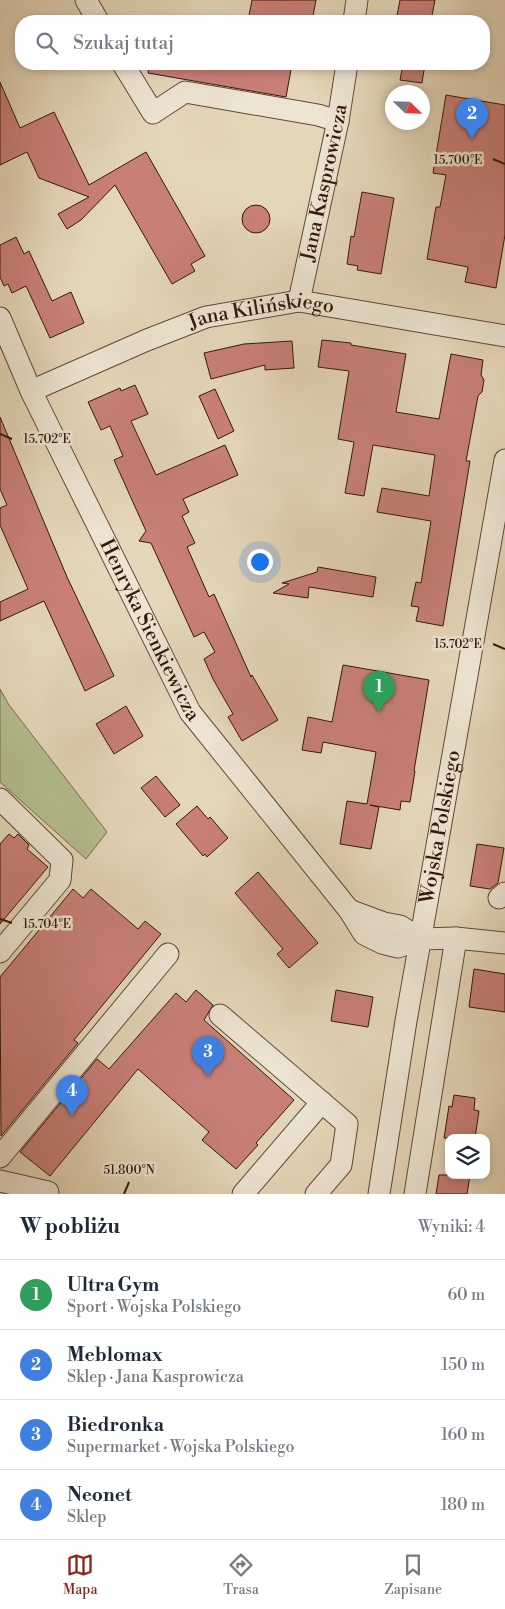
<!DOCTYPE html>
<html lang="pl">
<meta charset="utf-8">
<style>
:root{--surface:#fff;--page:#f6f6f7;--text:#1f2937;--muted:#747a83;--line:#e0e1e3;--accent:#8f2418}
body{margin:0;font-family:"Libre Bodoni",serif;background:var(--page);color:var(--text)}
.controls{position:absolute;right:15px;bottom:15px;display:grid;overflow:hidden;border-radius:10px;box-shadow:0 2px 8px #0003}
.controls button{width:45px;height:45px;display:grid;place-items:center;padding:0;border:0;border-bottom:1px solid var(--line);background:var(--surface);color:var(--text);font:25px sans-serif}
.compass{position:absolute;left:385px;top:85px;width:45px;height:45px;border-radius:50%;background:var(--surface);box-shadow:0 2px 8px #0003;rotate:113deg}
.you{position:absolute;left:259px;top:561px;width:18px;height:18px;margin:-12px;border:4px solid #fff;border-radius:50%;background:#1a73e8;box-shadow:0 0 0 8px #1a73e833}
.badge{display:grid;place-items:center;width:32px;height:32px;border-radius:50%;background:var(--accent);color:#fff;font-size:16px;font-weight:700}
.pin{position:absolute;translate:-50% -41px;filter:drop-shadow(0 1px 2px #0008)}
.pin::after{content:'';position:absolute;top:26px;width:18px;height:15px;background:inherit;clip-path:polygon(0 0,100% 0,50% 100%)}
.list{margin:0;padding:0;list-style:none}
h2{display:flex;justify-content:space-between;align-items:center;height:65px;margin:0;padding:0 20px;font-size:21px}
h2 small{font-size:16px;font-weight:400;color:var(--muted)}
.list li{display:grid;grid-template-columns:32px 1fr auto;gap:15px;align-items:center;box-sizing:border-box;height:70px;padding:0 20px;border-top:1px solid var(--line)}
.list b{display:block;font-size:19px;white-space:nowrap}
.list p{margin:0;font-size:16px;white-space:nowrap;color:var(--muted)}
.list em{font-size:16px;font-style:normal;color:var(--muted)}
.icon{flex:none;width:28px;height:28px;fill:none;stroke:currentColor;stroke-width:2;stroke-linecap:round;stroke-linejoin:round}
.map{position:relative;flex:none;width:505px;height:1194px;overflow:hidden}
.search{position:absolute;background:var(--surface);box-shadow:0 2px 8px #0003;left:15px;right:15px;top:15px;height:55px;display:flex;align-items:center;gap:12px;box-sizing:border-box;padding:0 18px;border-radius:20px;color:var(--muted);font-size:19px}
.sheet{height:345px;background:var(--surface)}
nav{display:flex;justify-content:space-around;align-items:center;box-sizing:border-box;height:70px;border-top:1px solid var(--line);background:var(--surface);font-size:14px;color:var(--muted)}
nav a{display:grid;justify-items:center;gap:2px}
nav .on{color:var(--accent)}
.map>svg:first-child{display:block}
.green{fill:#b4be8f;stroke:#746b4d}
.building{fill:#c87f78;stroke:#33180b}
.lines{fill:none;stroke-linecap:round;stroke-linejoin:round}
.minor-casing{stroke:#5f4836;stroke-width:23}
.minor{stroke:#ede4d2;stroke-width:21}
.ticks{fill:none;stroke:#33180b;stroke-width:2}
.labels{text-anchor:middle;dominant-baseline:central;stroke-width:5;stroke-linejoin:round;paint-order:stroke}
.street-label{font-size:20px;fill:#33180b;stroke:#ede4d2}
.ticks-label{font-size:12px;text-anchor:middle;fill:#33180b;stroke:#ede4d2;stroke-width:5;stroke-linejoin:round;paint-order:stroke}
</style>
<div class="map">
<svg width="505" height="1194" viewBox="0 0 505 1194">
<rect width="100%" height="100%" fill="#e4d6b9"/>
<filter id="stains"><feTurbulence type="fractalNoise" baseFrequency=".004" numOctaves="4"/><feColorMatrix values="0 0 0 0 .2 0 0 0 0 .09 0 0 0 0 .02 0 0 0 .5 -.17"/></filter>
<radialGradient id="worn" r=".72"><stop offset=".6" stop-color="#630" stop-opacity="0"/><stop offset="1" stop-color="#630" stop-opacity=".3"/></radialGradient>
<path class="green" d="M0,689L9,705L107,832L86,859L0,782Z"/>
<g class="building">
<path d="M252,0H316L312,21H248Z"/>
<path d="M400,0H435L431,21H396Z"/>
<path d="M149,64H292L286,97L148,73Z"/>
<path d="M403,64H425L422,83L400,80Z"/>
<path d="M0,82L20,128L54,112L89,185L146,152L205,256L191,264L195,271L172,284L115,185L81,220L67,229L58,214L89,197L39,178L27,152L0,165Z"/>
<path d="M446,95L505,105V235L496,288L465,282L468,267L427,259L436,207H440L446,175L433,173Z"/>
<path d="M362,192L394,198L381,274L357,270L358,266L347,264L351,236L354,237Z"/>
<circle cx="256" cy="219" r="14"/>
<path d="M16,237L24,254L29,251L52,301L71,292L84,323L50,338L26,286L12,293L8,284L4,286L0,277V245Z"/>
<path d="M322,340L351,343V345L406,354L396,412L439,419L451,354L483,360L481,375L484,380L482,392L478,396L466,461H470L443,626L416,621L419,607L411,606L416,582L421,583L431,521L377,512L382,488L429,496L435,455L373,445L364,496L345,493L354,442L338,439L349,371L318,367Z"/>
<path d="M292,341L294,368L265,370V365L211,379L204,353L244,344Z"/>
<path d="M135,385L148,414L131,421L156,475L225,445L238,475L183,499L189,512L182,516L195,543L187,547L209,597L214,594L251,677L252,675L278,720L242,741L228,717L233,714L213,679L204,659L215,652L204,632L194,637L151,543L139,541L146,531L114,460L123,456L110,426L101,430L88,402L120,388L121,391Z"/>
<path d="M215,389L234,431L218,439L199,396Z"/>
<path d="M0,417L67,577L114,676L85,691L44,601L0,621V602L28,589L0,525V508L7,505L0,489Z"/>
<path d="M318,567L376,577L373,597L309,587L308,598L273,593L289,584L282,583L317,572Z"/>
<path d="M343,665L429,680L414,771H415L410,802L401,801L400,810L370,805L379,807L371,849L340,844L347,801L367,804L376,752L323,742L321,753L302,750L308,717L332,722Z"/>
<path d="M126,706L143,736L114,754L96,724Z"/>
<path d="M156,776L180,805L165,817L141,788Z"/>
<path d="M197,806L208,819L210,817L228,838L207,857L205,854L203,856L176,824Z"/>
<path d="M9,834L14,838L18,834L29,845L27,849L48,867L0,924V844Z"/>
<path d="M477,844L504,848L498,883L490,889L470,886Z"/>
<path d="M258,872L318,943L289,968L277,954L283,949L276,941L235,893Z"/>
<path d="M73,889L83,898L91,889L138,929L145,921L161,934L74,1040L78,1043L1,1136L0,977Z"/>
<path d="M474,969L505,974V1012L469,1007Z"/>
<path d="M196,990L213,1005L204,1020L294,1100L256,1143L258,1145L236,1169L202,1140L209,1132L138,1069L50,1176L20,1152L97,1059L109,1069L176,993L186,1002Z"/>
<path d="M336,990L373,997L368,1027L331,1021Z"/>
<path d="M454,1095L475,1098L474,1110L479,1111L475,1138H444L449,1106L452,1107Z"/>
<path d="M439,1175H470L467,1194H436Z"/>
</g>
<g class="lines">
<defs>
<g id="minor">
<path d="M86,0L98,21"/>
<path d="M354,21L357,0"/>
<path d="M123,64L153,113L185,92L318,115L338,121"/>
<path id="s1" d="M299,301L338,121L347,64"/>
<path id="s2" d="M0,318L31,391L190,712L349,910L364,934L382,943L398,947L421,939L456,938L505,943"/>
<path id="s3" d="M31,391L147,340L206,317L299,301L505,336"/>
<path d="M0,799L62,860L60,880L0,952"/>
<path d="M499,898L505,893"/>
<path d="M349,910L384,923L400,926L421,939"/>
<path d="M220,1015L347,1124L341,1165L316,1194"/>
<path d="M0,1157L168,954"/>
<path d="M0,1181L48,1192V1194"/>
<path d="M243,1194L322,1102"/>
<path id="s4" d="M379,1194L406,1021L505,460"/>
<path d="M415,1194L456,938"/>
</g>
</defs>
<use href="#minor" class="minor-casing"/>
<use href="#minor" class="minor"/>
</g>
<path class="ticks" d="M493,159L505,164M0,434L12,439M493,644L505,649M0,919L12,923M124,1194L129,1182"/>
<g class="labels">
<g class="street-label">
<text stroke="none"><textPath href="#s1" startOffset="121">Jana Kasprowicza</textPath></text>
<text stroke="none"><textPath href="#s3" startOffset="246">Jana Kilińskiego</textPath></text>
<text stroke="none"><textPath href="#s2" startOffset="346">Henryka Sienkiewicza</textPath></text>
<text stroke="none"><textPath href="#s4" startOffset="372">Wojska Polskiego</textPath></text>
</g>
</g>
<g class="ticks-label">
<text x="458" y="164">15.700°E</text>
<text x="47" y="443">15.702°E</text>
<text x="458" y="648">15.702°E</text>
<text x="47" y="928">15.704°E</text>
<text x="129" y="1174">51.800°N</text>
</g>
<rect width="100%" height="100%" filter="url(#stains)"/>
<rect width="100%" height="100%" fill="url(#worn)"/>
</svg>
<div class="controls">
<button><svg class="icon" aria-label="layers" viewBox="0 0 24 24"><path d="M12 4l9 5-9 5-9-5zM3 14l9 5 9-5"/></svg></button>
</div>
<svg class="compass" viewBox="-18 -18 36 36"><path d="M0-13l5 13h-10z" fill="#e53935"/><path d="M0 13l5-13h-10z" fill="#747a83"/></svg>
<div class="you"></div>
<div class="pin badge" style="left:379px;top:712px;background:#2e9e5b">1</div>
<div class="pin badge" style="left:472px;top:139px;background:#3f7fe0">2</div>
<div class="pin badge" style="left:208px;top:1077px;background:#3f7fe0">3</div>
<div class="pin badge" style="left:72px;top:1116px;background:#3f7fe0">4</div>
<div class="search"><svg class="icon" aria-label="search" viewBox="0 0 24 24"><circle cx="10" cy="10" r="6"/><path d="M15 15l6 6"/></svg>Szukaj tutaj</div>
</div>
<section class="sheet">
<h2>W pobliżu<small>Wyniki: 4</small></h2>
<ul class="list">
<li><span class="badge" style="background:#2e9e5b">1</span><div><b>Ultra Gym</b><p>Sport · Wojska Polskiego</p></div><em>60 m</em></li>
<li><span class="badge" style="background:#3f7fe0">2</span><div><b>Meblomax</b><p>Sklep · Jana Kasprowicza</p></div><em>150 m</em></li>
<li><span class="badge" style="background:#3f7fe0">3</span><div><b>Biedronka</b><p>Supermarket · Wojska Polskiego</p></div><em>160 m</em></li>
<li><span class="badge" style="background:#3f7fe0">4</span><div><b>Neonet</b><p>Sklep</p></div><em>180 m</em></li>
</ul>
</section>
<nav>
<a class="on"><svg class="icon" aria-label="map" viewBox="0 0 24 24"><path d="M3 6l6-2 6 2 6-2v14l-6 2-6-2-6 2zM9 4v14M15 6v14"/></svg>Mapa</a>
<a><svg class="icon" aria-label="directions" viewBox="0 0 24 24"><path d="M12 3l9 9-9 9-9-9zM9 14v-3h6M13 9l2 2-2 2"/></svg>Trasa</a>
<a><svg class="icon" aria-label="saved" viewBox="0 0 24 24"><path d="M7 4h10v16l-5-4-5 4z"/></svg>Zapisane</a>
</nav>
